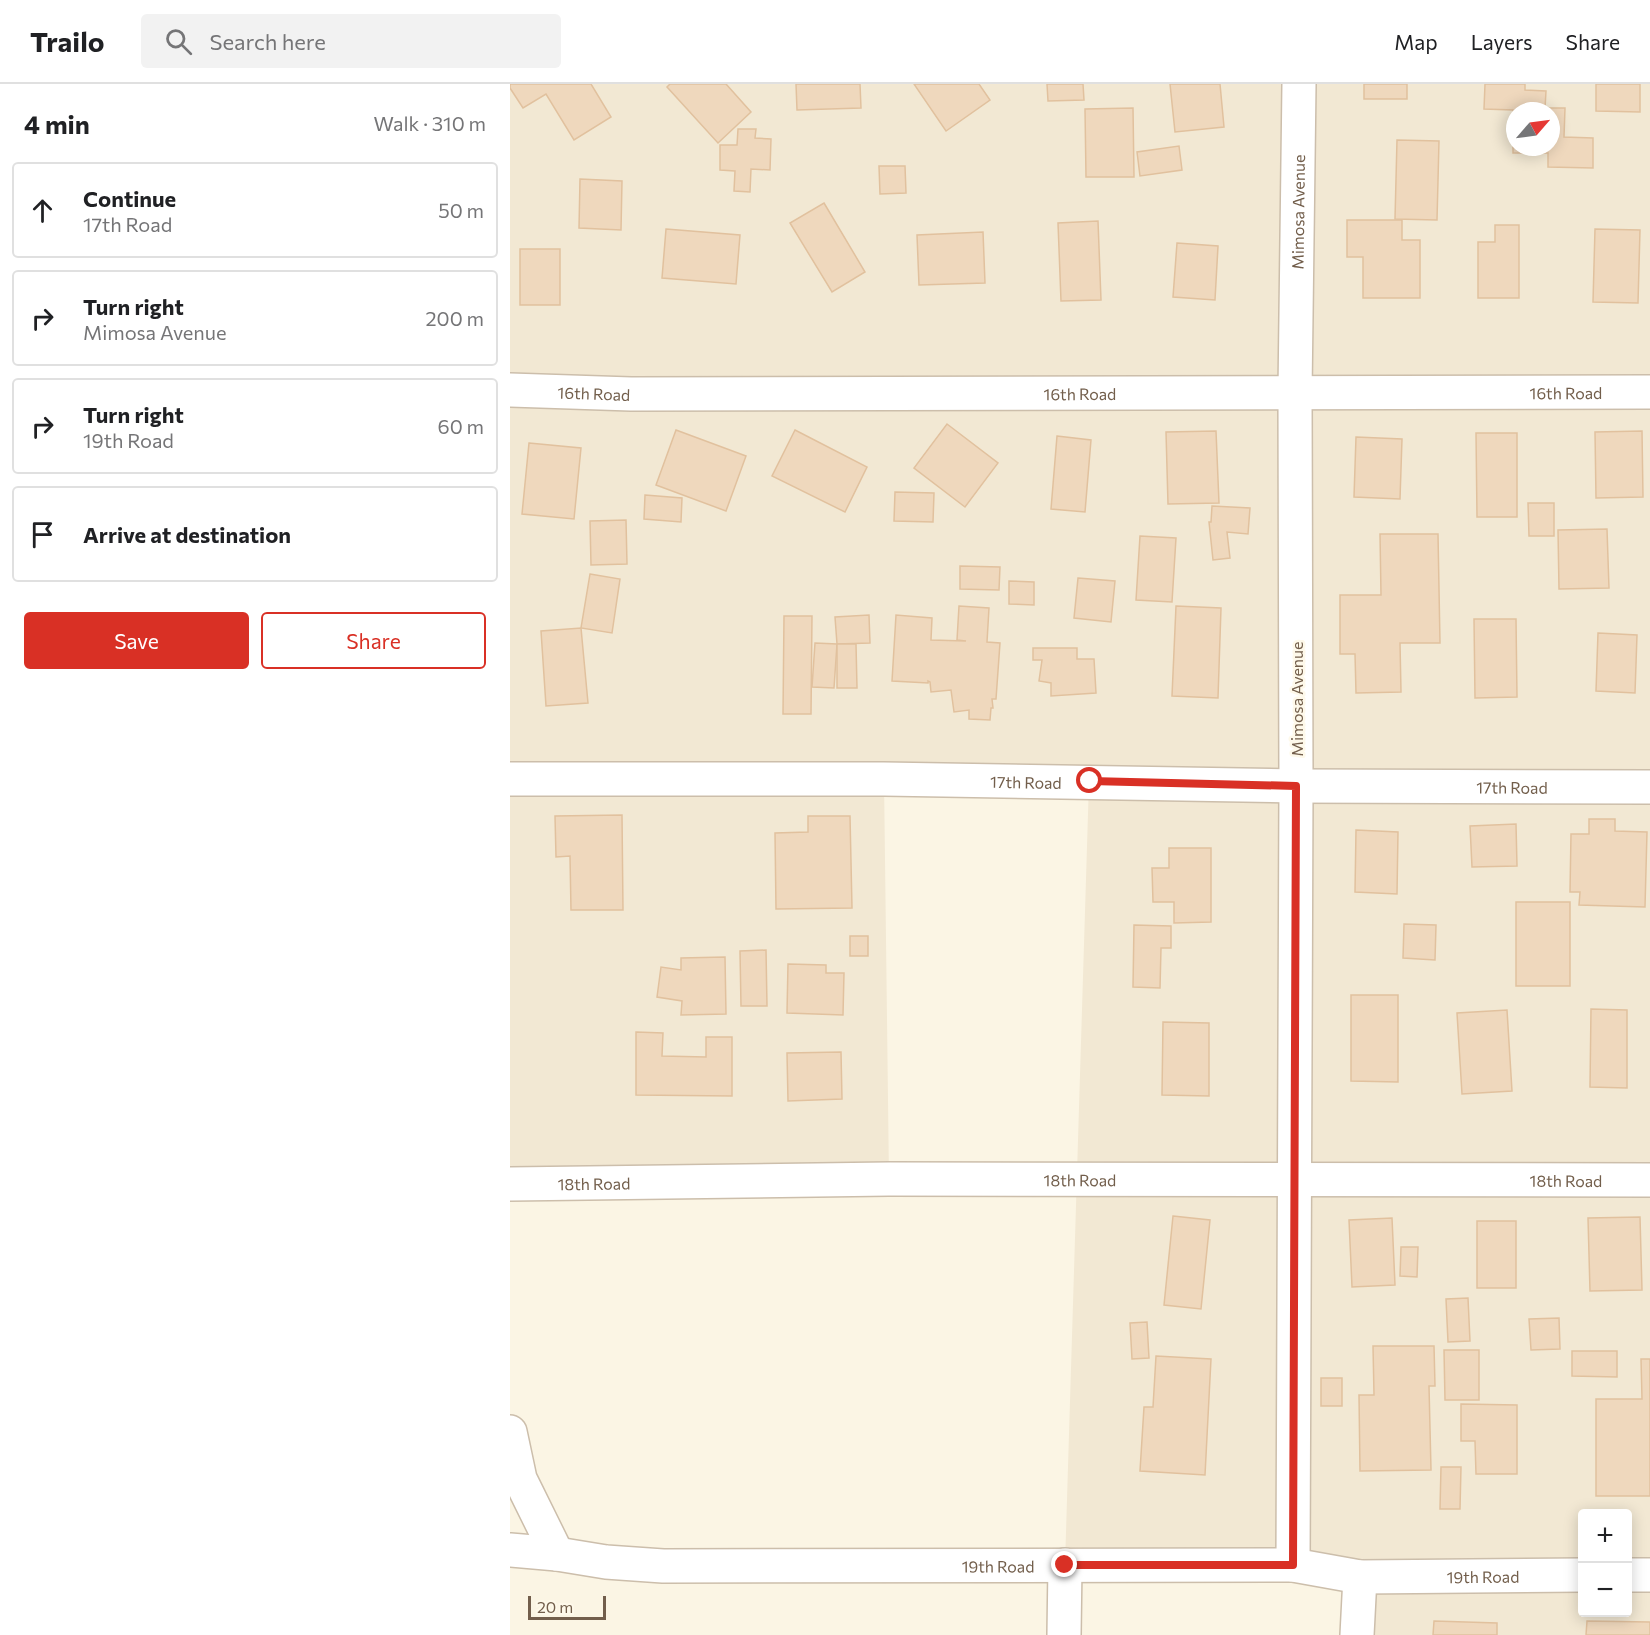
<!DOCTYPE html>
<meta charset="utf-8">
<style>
:root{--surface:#fff;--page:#f2f2f2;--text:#202124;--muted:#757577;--line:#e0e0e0;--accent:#d93025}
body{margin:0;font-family:Commissioner,sans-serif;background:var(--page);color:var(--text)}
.controls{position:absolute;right:18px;bottom:18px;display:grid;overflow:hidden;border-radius:6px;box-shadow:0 3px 15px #0003}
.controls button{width:54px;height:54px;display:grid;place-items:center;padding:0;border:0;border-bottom:2px solid var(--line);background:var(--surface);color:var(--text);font:30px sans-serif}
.compass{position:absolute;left:996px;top:18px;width:54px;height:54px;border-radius:50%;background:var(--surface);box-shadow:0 3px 15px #0003;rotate:62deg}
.scale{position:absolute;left:18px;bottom:15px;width:78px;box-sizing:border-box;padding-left:6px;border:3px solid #725e4b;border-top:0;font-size:16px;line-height:21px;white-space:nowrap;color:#725e4b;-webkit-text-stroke:4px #fef9ea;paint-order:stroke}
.stop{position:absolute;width:18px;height:18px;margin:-14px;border:4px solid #d93025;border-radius:50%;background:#fff}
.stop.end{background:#d93025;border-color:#fff;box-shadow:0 2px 6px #0008}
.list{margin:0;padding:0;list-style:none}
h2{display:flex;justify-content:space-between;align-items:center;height:78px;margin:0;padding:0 24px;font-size:26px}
h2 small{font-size:20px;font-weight:400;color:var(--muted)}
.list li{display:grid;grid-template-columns:39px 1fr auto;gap:18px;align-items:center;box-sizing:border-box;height:96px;margin:0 12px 12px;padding:0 12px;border:2px solid var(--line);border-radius:6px}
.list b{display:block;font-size:22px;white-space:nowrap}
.list p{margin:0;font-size:20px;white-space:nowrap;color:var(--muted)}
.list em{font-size:20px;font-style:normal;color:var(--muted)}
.actions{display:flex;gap:12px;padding:18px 24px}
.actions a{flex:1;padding:14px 0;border:2px solid var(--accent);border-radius:6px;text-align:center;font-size:21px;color:var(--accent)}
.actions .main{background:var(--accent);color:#fff}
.icon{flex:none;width:33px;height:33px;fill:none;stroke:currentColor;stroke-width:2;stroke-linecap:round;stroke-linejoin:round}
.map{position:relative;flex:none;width:1140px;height:1551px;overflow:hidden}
header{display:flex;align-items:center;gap:36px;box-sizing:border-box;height:84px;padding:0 30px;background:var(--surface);border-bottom:2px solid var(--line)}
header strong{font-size:28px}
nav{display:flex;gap:33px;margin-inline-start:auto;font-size:21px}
.search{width:420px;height:54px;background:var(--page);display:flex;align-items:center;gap:15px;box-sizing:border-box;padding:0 21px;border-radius:6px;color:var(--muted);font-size:22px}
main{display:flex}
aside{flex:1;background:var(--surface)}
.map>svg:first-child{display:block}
.residential{fill:#f2e8d3;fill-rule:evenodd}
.building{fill:#efd8bd;stroke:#e1c19e;stroke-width:1.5;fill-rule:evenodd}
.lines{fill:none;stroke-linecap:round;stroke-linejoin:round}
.minor-casing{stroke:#ccbeab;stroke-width:36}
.minor{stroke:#fff;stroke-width:33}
.route{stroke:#d93025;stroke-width:8}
.labels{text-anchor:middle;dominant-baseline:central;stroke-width:5;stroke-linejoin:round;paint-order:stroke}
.street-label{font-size:16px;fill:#725e4b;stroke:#fef9ea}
</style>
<header>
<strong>Trailo</strong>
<div class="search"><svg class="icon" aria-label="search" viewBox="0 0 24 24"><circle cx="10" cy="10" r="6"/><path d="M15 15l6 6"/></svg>Search here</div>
<nav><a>Map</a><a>Layers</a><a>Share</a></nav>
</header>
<main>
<aside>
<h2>4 min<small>Walk · 310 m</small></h2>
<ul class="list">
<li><svg class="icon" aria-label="ahead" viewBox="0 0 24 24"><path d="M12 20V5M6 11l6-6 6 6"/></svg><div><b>Continue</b><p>17th Road</p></div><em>50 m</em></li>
<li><svg class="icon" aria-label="right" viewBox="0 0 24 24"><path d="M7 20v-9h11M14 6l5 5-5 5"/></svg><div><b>Turn right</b><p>Mimosa Avenue</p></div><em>200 m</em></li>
<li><svg class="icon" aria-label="right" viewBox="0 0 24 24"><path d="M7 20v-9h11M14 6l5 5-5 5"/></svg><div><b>Turn right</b><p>19th Road</p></div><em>60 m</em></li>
<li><svg class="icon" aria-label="arrive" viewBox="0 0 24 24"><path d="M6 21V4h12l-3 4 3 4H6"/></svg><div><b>Arrive at destination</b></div></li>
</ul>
<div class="actions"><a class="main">Save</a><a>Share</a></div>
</aside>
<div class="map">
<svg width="1140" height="1551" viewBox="0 0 1140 1551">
<rect width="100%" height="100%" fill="#fbf5e4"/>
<path class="residential" d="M0,0H1140V1551H847L850,1493L555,1481L579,697L374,695L379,1095L0,1100ZM1005,27H1041V63H1005ZM1072,1430H1118V1528H1072Z"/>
<g class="building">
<path d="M0,0H81L101,33L64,56L36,10L13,24L0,4Z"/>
<path d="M160,0H216L241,28L208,59L157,3Z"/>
<path d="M286,0H350L351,24L287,26Z"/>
<path d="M404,0H469L480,16L436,47Z"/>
<path d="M537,0H573L574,16L538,17Z"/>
<path d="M660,0H710L714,43L665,48Z"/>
<rect x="854" y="0" width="43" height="15"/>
<path d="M975,0H1015V6L1036,7L1035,24H1055L1054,53L1083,54V84L1038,83V69H1003V26L974,25ZM1005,27H1041V63H1005Z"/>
<path d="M1086,0H1130V28L1086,27Z"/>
<path d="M623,24L624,93H576L575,25Z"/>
<path d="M228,45H246L245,54L261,55L260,86L241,85L240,108L224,107L225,87L210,86V61H227Z"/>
<path d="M887,56L929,57L927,136L885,135Z"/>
<path d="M669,62L672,86L630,92L627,68Z"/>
<path d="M369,82H395L396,109L370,110Z"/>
<path d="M70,95L112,97L111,146L69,144Z"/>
<path d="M314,119L355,188L322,208L280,139Z"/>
<path d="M837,136H892V156H910V214H853V173H837Z"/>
<path d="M588,137L591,216L551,217L548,139Z"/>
<path d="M985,141H1009V214H968V158H985Z"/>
<path d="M156,145L230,151L226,200L152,194Z"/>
<path d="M1085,145L1130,146L1128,219L1083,218Z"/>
<path d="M473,148L475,199L409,201L407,151Z"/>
<path d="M667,159L708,162L705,216L663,213Z"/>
<rect x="10" y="165" width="40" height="56"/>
<path d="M437,340L488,379L455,423L404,384Z"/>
<path d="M166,346L236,372L216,427L146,401Z"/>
<path d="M285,346L357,383L335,428L262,392Z"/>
<path d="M706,347L709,419L658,420L656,348Z"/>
<path d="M1132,347L1133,413L1086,414L1085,348Z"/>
<path d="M966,349H1007V433H967Z"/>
<path d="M547,352L581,356L575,428L541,425Z"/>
<path d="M846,353L892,355L890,415L844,413Z"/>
<path d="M19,359L71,364L64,435L12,430Z"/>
<path d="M385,408L424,409L423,438L384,437Z"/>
<path d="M135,411L172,414L171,438L134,435Z"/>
<path d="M1018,419H1044V452H1019Z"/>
<path d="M702,422L740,424L738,450L717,448L720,474L703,476L699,438H701Z"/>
<path d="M116,436L117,480L81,481L80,437Z"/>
<path d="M1097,445L1099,504L1049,505L1048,446Z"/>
<path d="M870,450H928L930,559H890L891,608L846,609L845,570H830V511H871Z"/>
<path d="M630,452L666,454L662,518L626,516Z"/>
<path d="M450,482L490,483L489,506L450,505Z"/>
<path d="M80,490L110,495L102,549L71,544Z"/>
<path d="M568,494L605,497L601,538L564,534Z"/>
<path d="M499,497L524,498V521L499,520Z"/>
<path d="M449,522L479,524L477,558L490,559L486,615H482L483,624H481L480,636L459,635V626L444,628L441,606L421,608L420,598L418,597V599L382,597L386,531L422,534L421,556L456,557L447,556Z"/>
<path d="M666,522L711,524L708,614L662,612Z"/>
<path d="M359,531L360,559L327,560L325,533Z"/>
<path d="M274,532H302L301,630H273Z"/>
<path d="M964,535H1006L1007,613L965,614Z"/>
<path d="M71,544L78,619L36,622L31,547Z"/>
<path d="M1088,549L1127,551L1125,609L1086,607Z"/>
<path d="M305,559L327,560L324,604L302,603Z"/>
<path d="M327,560H346L347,604H327Z"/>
<path d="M523,564H567V575H584L586,609L541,612V599L529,597L532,576H523Z"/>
<path d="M112,731L113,826H61L60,772L46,773L45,732Z"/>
<path d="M298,732H340L342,824L266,825L265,749L298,748Z"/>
<path d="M1079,735H1105V747L1137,748L1135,823L1069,821L1070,808H1060L1061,750H1079Z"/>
<path d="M1006,740L1007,782L962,783L960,742Z"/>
<path d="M846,746L888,748L887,810L845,808Z"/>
<path d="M659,764H701V838L664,839V818H643L642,784H659Z"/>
<rect x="1006" y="818" width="54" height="84"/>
<path d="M894,840L926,841L925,876L893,874Z"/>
<path d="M624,841L661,842V864H651L650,904L623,903Z"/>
<rect x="340" y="852" width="18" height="20"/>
<path d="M256,866L257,922H231L230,867Z"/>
<path d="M215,873L216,930L171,931L172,917L147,913L151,883L171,886V874Z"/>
<path d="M278,880L316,881V889H334L333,931L277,929Z"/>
<path d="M841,911H888V998L841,997Z"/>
<path d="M1081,925L1117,926V1004L1080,1003Z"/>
<path d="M997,926L1002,1007L952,1010L947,929Z"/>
<path d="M653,938L699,939V1012L652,1011Z"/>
<path d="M126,948L153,949L152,972L196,973V953H222V1012L126,1011Z"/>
<path d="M331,968L332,1015L278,1017L277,969Z"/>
<path d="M663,1132L700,1136L691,1225L654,1221Z"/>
<path d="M1130,1133L1132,1206L1080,1207L1078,1134Z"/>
<path d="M882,1134L885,1201L842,1203L839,1136Z"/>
<rect x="967" y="1137" width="39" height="67"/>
<path d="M891,1163H908L907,1193L890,1192Z"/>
<path d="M958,1214L960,1257L938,1258L936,1215Z"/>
<path d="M1049,1234L1050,1265L1021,1266L1019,1235Z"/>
<path d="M637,1238L639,1274L622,1275L620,1239Z"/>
<path d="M863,1262H924L925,1302H919L921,1386L850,1387L849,1311H864Z"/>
<path d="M934,1266H969V1316H935Z"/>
<path d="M1062,1267H1107V1293L1062,1292Z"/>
<path d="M646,1272L701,1275L695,1391L630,1387L634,1323H643Z"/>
<path d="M1131,1275H1140V1412H1086V1315H1132Z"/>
<rect x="811" y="1294" width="21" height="28"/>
<path d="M951,1320L1007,1321V1390H966L965,1357H951Z"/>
<path d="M931,1383H951L950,1425H930Z"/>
<path d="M924,1537L987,1539V1551H923Z"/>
<path d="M1077,1537L1140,1538V1551H1076Z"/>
</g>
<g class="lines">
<defs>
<g id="minor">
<path id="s1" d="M0,306L121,310L1140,308"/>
<path id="s2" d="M0,695H374L786,702L1140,703"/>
<path id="s3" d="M0,1100L379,1095L1140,1096"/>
<path d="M0,1348L10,1395L47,1470"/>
<path id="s4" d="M0,1466L47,1470L96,1478L153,1482L783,1481L850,1493L1072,1491"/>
<path id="s5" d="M783,1481L786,702L785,308L789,0"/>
<path d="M1118,1491H1140"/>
<path d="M554,1551L555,1481"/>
<path d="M847,1551L850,1493"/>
</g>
</defs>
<use href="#minor" class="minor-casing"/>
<use href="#minor" class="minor"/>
</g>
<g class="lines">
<path class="route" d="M555,1481H783L786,702L580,697"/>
</g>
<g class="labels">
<g class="street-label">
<text stroke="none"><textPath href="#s5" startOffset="1353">Mimosa Avenue</textPath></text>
<text stroke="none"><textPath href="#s1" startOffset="1056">16th Road</textPath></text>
<text stroke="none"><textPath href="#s1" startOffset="84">16th Road</textPath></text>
<text stroke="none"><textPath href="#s1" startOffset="570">16th Road</textPath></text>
<text transform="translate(786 615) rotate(-90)">Mimosa Avenue</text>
<text stroke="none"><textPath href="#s2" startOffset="516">17th Road</textPath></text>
<text stroke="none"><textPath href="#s2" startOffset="1002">17th Road</textPath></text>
<text stroke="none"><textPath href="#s3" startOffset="570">18th Road</textPath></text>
<text stroke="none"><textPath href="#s3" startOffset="1056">18th Road</textPath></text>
<text stroke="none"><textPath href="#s3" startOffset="84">18th Road</textPath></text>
<text stroke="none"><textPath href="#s4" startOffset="489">19th Road</textPath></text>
<text stroke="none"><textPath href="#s4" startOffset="975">19th Road</textPath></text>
</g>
</g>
</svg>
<div class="controls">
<button>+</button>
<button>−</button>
</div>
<svg class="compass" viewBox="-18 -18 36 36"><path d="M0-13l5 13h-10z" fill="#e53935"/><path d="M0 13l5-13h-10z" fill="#757577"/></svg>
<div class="scale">20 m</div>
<div class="stop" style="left:580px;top:697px"></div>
<div class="stop end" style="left:555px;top:1481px"></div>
</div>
</main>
